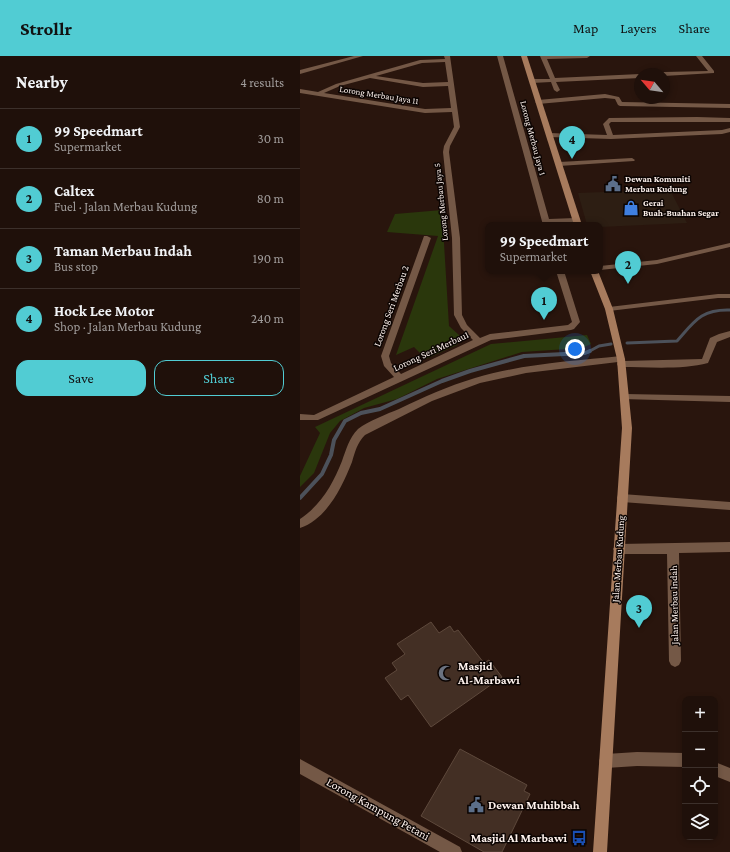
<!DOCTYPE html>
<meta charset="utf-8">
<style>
:root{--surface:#1f100a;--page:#2c1e18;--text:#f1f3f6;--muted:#a19d9c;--line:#3c302b;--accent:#51ccd3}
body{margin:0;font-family:"Crimson Pro",serif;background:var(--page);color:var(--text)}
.controls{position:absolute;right:12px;bottom:12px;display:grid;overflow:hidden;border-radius:8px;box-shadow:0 2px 6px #0003}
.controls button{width:36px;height:36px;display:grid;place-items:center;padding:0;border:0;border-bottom:1px solid var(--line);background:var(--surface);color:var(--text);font:20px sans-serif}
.compass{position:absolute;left:334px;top:12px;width:36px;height:36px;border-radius:50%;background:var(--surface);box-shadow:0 2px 6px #0003;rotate:299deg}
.you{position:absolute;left:275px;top:293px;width:14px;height:14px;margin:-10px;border:3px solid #fff;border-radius:50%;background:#1a73e8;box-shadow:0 0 0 6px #1a73e833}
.badge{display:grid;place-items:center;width:26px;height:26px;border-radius:50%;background:var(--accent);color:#111;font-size:13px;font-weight:700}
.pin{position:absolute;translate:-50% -33px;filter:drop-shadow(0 1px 2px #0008)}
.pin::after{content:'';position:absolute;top:21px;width:14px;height:12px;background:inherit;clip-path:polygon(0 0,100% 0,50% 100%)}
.popup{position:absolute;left:185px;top:166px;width:118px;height:52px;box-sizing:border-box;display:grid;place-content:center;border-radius:8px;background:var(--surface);filter:drop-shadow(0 1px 3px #0005);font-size:13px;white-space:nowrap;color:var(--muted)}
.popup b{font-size:15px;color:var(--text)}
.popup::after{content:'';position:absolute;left:50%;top:100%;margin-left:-8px;border:8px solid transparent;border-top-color:var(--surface)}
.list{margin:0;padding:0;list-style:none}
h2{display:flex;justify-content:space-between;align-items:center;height:52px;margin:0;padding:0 16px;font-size:17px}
h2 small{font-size:13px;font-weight:400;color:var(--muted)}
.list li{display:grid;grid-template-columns:26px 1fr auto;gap:12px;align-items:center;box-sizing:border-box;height:60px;padding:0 16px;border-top:1px solid var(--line)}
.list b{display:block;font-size:15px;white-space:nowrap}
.list p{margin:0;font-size:13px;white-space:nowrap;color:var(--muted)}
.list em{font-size:13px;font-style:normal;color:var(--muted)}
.actions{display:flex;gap:8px;padding:12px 16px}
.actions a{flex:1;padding:9px 0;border:1px solid var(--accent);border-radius:12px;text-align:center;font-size:14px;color:var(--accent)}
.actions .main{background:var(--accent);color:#111}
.icon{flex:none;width:22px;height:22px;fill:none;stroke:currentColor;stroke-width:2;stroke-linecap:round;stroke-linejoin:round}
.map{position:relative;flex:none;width:430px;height:796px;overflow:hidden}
header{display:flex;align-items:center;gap:24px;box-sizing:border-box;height:56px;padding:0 20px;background:var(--accent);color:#111}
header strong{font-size:19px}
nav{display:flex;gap:22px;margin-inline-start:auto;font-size:14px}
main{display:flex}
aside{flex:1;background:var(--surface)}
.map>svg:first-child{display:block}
.commercial{fill:#2d1e13}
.green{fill:#2a370c}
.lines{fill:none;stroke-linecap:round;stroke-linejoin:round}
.stream-far1{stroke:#4c515a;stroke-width:3}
.stream{stroke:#4c515a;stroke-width:4}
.building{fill:#432f24;stroke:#5e493c}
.minor{fill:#745846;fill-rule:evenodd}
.secondary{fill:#a77b5d;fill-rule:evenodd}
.labels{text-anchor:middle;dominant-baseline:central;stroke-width:3;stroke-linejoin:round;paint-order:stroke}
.far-street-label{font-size:9px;fill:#fef2ed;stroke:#0b0402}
.far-poi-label{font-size:9px;font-weight:bold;fill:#fef2ed;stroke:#0b0402;text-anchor:start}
.street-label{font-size:10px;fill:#fef2ed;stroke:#0b0402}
.near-poi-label{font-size:12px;font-weight:bold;fill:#fef2ed;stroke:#0b0402;text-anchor:start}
.near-street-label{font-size:12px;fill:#fef2ed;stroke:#0b0402}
</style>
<header>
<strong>Strollr</strong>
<nav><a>Map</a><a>Layers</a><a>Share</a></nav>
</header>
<main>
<aside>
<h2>Nearby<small>4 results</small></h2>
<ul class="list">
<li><span class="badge">1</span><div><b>99 Speedmart</b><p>Supermarket</p></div><em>30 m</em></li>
<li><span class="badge">2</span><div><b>Caltex</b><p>Fuel · Jalan Merbau Kudung</p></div><em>80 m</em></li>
<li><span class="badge">3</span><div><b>Taman Merbau Indah</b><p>Bus stop</p></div><em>190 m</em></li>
<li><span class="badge">4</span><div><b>Hock Lee Motor</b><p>Shop · Jalan Merbau Kudung</p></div><em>240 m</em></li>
</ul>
<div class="actions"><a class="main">Save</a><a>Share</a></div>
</aside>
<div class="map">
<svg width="430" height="796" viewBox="0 0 430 796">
<rect width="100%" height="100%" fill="#29150d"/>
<path class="commercial" d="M368,130L387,167L300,171V169H287L278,137L328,135Z"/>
<g class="green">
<path d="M142,154L149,270L160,280L157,289L126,303L114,291L96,299L138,180L87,176L95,158Z"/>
<path d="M287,279L291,288L282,292L222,296L137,323L97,343L64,352L40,365L30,377L14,417L0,431V420L20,377L15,371L191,288Z"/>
</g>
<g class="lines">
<g class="stream-far1">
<path d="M327,287L377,285C394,266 401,253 430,254"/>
<path d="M288,296L299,290L311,288"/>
</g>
<path class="stream" d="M0,442L22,418L31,399L34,384L45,365L61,357L80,353L142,325L170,315L224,300L285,297L290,295"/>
</g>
<g class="building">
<path d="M131,566L139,577L150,570L154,576L158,574L184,607L189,604L202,621L131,671L108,639L101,644L85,622L97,614L92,607L105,598L97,588Z"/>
<path d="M160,693L227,729L224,735L230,738L202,796H184L121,760Z"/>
</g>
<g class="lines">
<g class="minor">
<path d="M54,0H63L0,18V14Z"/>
<path d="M144,0H150L160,71L150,90L149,96L160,182L162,259L167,269L180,282L190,278L268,269L272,266L256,215H264L280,266L274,273L271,274L191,284L18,364H0V358L14,359L94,321L84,310L81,300L124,180H127L131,182L89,300L91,307L101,318L173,284L161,272L154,259L152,182L143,96L144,90L154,71L152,56L125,57L0,37V33L18,36L36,28L120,4L145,3ZM145,6L148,26L123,27L76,20L122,7ZM70,22L123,31L148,30L151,52L125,53L24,37L40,30Z"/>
<path d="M197,0H203L249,163L276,162L280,164L279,166L250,167L251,169H243Z"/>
<path d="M240,0H290L287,2L247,3L255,22L340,18V22L256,26L260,34L257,36L254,34L251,26L232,27L229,25L232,23H250Z"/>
<path d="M396,0H402L414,15V17L364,20V18H361L364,16L408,15Z"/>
<path d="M305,38L319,41L322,46L430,48V52L320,50L318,49L315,43L305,42L238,48L235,46L238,44Z"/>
<path d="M397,61L430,62V66H311L309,68L313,79L422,74L430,72V76L422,78L311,83L249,81L246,79L249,77L307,79L303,68L309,62Z"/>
<path d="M332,102L335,104L334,105L259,110L256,108L259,106Z"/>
<path d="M430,187V191L357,208L300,214V210L357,204Z"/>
<path d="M418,238H430V242H418L309,255L305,253L309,251Z"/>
<path d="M430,275V281L417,286L408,307C383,314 347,311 321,311L318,310L317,308L318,306L226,317L180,327L132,345L65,379C57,387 55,396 52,406C42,431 27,463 0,472V463C21,449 33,428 42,405C46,394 49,382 58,373C68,365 87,358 99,353C124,341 148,330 175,322C222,308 272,305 321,300L325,303L324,305L402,303L410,282L419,278Z"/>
<path d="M325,338L430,340V346L322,343L320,341Z"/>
<path d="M322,438L430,446V454L322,446L318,445L317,442L318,439Z"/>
<path d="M430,486V496L379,497L381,605L379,609L375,611L371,609L369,605L367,498H319L315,496L313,493L315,490L319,488Z"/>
<path d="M337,696L385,697V711L337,710L306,712L301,710L299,705L301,700L306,698Z"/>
<path d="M0,703L160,791L162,796H140L0,718Z"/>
<path d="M415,706L430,712V726L415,720Z"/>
</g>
<g class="secondary">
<path d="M221,0H227L282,169H274Z"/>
<path d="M290,215H298L313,253L325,303L332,372L307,796H293L322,372L317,303L305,253Z"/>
</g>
</g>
<defs>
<symbol id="civic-bare" viewBox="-9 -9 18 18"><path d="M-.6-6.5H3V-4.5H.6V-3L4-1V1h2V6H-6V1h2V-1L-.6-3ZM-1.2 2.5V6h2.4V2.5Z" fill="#5c6f8a" stroke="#0b0402" stroke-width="2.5" paint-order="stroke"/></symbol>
<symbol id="shop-bare" viewBox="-9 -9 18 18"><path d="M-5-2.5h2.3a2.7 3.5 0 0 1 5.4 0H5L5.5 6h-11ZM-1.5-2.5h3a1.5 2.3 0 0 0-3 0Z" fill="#3f7fe0" stroke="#0b0402" stroke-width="2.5" paint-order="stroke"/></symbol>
<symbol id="mosque-bare" viewBox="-9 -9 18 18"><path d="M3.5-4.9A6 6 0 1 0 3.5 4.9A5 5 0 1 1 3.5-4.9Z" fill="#6b7280" stroke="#0b0402" stroke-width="2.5" paint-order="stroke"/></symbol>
<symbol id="bus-bare" viewBox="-9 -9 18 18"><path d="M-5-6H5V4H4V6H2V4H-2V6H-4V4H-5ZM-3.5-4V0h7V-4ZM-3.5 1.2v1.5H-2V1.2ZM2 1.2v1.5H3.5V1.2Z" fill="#1a4fb4" stroke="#0b0402" stroke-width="2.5" paint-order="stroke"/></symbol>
</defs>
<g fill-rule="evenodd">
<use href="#civic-bare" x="302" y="117" width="22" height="22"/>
<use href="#shop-bare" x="320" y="141" width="22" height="22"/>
<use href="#mosque-bare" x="135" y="606" width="22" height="22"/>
<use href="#civic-bare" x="165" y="738" width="22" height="22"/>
<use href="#bus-bare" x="268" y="771" width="22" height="22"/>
</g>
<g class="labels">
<g class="far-street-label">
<text transform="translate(79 39) rotate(9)">Lorong Merbau Jaya 11</text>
<text transform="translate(233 82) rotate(75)">Lorong Merbau Jaya 1</text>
<text transform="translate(141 146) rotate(-96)">Lorong Merbau Jaya 5</text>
</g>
<g class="far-poi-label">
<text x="325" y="123">Dewan Komuniti<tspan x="325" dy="10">Merbau Kudung</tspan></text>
<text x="343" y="147">Gerai<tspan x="343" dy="10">Buah-Buahan Segar</tspan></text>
</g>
<g class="street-label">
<text transform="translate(91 250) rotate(-70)">Lorong Seri Merbau 2</text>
<text transform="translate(131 295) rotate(-25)">Lorong Seri Merbau1</text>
<text transform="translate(318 503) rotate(-86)">Jalan Merbau Kudung</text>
<text transform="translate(374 549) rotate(-91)">Jalan Merbau Indah</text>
</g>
<g class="near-poi-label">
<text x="158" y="610">Masjid<tspan x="158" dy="14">Al-Marbawi</tspan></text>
<text x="188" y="749">Dewan Muhibbah</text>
<text x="267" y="782" text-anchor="end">Masjid Al Marbawi</text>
</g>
<g class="near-street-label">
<text transform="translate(78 753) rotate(29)">Lorong Kampung Petani</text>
</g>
</g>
</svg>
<div class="controls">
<button>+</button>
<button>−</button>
<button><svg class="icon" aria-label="locate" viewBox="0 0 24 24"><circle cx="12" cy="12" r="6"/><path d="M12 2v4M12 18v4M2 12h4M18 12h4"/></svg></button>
<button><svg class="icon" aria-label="layers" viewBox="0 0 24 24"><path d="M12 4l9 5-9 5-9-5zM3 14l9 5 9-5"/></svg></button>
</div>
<svg class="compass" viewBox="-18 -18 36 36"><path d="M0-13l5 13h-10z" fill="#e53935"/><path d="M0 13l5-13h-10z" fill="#a19d9c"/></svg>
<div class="you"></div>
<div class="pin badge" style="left:244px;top:264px">1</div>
<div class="popup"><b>99 Speedmart</b>Supermarket</div>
<div class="pin badge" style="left:328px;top:228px">2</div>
<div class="pin badge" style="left:339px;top:572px">3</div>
<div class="pin badge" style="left:272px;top:103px">4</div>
</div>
</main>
